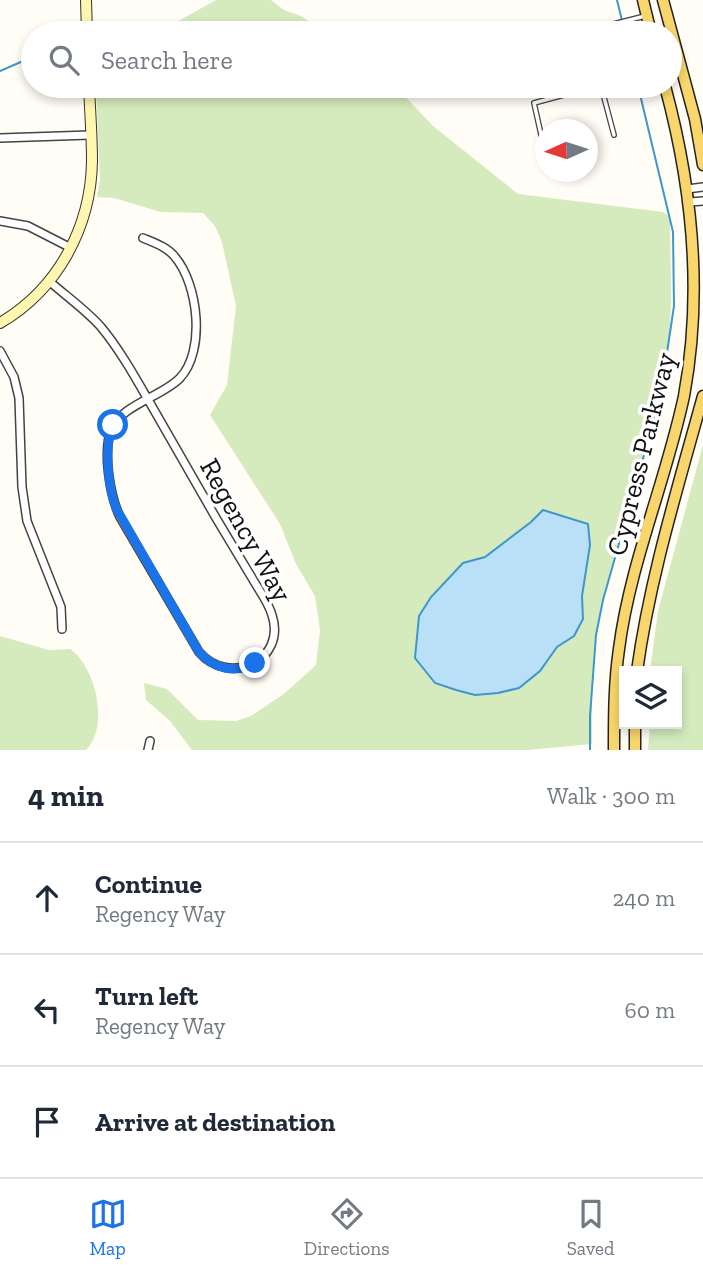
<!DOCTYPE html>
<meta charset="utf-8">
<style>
:root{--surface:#fff;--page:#f6f6f7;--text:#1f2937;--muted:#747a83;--line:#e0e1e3;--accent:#1a73e8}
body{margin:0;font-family:"Zilla Slab",serif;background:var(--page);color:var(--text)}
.controls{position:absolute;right:21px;bottom:21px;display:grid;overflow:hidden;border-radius:0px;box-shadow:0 4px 10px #0003}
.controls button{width:63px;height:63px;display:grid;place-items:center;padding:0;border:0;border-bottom:2px solid var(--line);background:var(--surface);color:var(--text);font:35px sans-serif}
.compass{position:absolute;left:535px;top:119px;width:63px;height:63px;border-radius:50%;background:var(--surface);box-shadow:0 4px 10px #0003;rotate:267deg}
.stop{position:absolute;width:21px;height:21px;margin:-16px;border:5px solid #1a73e8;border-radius:50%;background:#fff}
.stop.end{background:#1a73e8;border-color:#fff;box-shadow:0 2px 7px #0008}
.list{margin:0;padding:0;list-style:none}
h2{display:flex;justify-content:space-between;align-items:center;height:91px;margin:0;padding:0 28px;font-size:30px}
h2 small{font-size:23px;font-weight:400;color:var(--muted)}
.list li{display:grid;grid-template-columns:46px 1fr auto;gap:21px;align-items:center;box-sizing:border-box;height:112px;padding:0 28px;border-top:2px solid var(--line)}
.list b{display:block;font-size:26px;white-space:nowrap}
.list p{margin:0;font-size:23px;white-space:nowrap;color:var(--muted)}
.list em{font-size:23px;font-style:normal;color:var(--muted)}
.icon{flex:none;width:38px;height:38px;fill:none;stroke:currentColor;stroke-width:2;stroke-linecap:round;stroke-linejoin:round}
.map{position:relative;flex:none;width:703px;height:750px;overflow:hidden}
.search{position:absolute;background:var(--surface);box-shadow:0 4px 10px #0003;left:21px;right:21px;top:21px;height:77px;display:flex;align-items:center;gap:18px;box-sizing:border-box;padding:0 24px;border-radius:38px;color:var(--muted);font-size:26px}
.sheet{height:427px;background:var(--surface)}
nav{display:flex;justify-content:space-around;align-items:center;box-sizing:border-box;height:98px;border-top:2px solid var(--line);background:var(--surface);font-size:19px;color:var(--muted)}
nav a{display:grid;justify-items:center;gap:4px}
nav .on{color:var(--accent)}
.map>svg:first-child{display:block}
.green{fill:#d5ebbd;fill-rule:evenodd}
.water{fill:#b9e0f7;stroke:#3f96cf;stroke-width:2}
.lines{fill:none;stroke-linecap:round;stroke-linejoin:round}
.stream{stroke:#3f96cf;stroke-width:2}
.lane-casing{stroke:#444;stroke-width:6}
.street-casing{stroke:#444;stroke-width:10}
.secondary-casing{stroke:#333;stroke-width:12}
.primary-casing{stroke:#222;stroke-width:13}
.lane{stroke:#fff;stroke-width:3.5}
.street{stroke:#fff;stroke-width:7}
.secondary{stroke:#fff6b0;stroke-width:10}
.primary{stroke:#f9d66b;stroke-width:10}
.route{stroke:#1a73e8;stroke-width:9}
.labels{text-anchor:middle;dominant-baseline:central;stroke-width:7;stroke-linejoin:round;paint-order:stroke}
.street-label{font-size:28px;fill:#111;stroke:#fff}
</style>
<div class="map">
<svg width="703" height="750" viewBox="0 0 703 750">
<rect width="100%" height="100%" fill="#fffdf5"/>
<g class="green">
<path d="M216,0H271L284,10L301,16L327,33H157Z"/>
<path d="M96,86H395L433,126L518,194L663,212L670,217C670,264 674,314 666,360C650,455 611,544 596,638C591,673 592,709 592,744L528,750H192L170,721L146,700L144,683L167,689L198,720L236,721L251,716L285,693L316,665L320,630L315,596L296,564L280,524L210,415L227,385L236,306L222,242L215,226L203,213L161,212L114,198L97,197L100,180ZM543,510L559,516L590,545L582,596L583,619L574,636L557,647L540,671L475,695L435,683L419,629V616L463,563L485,557L531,522Z"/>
<path d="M703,445V750H648L650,724H677V671H650L658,611Z"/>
<path d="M0,636L49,650L70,649C96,667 110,727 86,750H0Z"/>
</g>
<path class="water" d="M543,510L588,524L590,545L582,596L583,619L574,636L557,647L540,671L519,688L498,693L475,695L456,690L435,683L415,658L419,616L431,597L463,563L485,557L531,522Z"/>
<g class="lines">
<g class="stream">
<path d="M617,0L625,33"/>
<path d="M0,71L23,61H33"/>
<path d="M590,750V716L596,635L603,600L660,399L674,306L673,232L638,86"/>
</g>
<defs>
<g id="lane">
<path d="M578,33L645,16"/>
<path d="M601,86L614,135"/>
<path d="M452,94L459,86"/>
<path d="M546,140L542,139L534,103L597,86"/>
<path d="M565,172L566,174"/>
</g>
<g id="street">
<path d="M0,138L90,135"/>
<path d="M687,189L703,187"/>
<path d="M690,202L703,201"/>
<path d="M0,221L28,226L71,248"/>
<path d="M49,281C66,296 86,310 101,327C120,350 135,377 150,403C172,442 194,480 216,518C229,540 242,561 255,583C261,593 269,604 272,615C287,661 229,687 199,652L120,517C110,496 102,450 112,428C122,405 163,396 180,378C206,350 198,284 175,257C167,247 155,243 143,238"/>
<path d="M0,351L14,377L19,398L22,487L27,521L61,607L62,629"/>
<path d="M148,750L150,741"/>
</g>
<g id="secondary">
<path d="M86,0L87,33"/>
<path d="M0,323C58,289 91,227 92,161C92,136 90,111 89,86"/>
</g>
<g id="primary">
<path d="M643,0L651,33"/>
<path d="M663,0L695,119L703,165"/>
<path d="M637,671C650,577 678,487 703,396"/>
<path d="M635,724V750"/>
<path d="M614,750C614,716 614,683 619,649C630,563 666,481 684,396C703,293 692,186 665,86"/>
</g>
</defs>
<use href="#lane" class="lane-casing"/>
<use href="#street" class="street-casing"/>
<use href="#secondary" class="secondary-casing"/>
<use href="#primary" class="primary-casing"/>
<use href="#lane" class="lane"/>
<use href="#street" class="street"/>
<use href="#secondary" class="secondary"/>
<use href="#primary" class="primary"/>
</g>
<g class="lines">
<path class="route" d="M113,425C104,446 108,487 116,508L199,652C214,669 235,674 255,663"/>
</g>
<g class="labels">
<g class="street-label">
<text transform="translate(641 454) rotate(-76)">Cypress Parkway</text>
<text transform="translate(246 530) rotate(61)">Regency Way</text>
</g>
</g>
</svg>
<div class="controls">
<button><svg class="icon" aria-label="layers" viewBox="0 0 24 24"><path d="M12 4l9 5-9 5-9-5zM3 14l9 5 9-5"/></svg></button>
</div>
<svg class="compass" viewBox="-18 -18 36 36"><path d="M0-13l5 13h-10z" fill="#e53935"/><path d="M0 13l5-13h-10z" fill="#747a83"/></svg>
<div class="stop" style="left:113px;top:425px"></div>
<div class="stop end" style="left:255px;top:663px"></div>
<div class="search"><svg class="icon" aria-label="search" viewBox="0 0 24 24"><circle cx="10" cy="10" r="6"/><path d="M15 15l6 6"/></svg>Search here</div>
</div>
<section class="sheet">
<h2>4 min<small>Walk · 300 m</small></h2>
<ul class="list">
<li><svg class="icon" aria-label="ahead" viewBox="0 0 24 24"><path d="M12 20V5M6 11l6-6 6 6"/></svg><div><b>Continue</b><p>Regency Way</p></div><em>240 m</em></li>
<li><svg class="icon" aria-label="left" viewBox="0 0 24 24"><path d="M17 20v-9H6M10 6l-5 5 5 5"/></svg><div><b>Turn left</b><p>Regency Way</p></div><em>60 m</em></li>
<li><svg class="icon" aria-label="arrive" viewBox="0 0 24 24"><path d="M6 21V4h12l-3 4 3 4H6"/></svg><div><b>Arrive at destination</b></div></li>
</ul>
</section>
<nav>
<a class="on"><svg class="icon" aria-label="map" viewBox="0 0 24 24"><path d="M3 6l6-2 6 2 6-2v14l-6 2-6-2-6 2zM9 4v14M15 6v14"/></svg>Map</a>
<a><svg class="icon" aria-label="directions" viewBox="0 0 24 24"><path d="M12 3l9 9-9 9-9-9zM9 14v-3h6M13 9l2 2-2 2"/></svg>Directions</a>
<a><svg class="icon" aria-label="saved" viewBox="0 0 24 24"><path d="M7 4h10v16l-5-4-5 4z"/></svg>Saved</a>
</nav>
